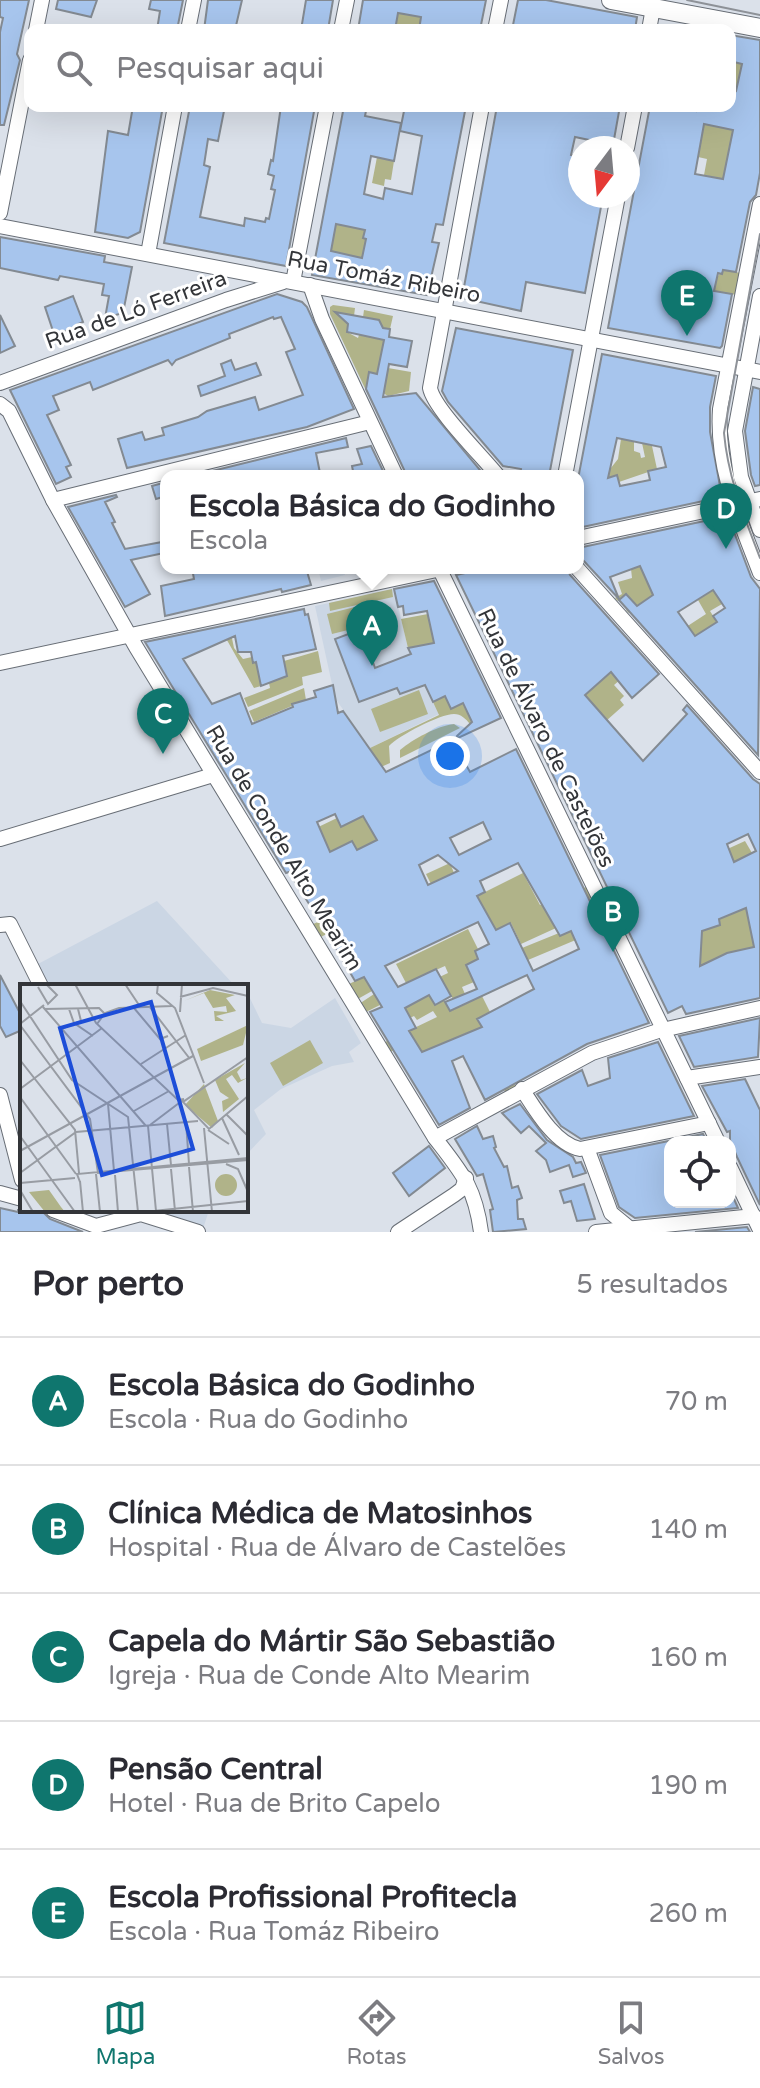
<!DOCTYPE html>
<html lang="pt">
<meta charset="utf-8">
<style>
:root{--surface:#fff;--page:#f7f7f7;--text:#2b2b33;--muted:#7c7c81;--line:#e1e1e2;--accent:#0f766e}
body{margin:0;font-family:"Varela Round",sans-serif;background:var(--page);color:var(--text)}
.controls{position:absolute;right:24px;bottom:24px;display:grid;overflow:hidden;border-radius:16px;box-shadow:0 8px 32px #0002}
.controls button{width:72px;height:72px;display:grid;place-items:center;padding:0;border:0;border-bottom:2px solid var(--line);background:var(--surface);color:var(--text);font:40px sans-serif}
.compass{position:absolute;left:568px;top:136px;width:72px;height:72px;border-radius:50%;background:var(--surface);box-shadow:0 8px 32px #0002;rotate:196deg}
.you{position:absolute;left:450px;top:756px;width:28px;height:28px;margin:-20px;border:6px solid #fff;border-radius:50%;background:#1a73e8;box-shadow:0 0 0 12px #1a73e833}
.badge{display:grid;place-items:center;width:52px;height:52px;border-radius:50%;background:var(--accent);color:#fff;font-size:26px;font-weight:700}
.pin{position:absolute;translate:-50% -66px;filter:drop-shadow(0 2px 4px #0008)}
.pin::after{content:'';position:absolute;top:42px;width:28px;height:24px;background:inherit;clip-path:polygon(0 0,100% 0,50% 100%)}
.popup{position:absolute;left:160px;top:470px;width:424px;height:104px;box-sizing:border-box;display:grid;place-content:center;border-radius:16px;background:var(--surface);filter:drop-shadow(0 2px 6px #0005);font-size:26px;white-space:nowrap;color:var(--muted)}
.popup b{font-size:30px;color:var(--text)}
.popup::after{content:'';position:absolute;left:50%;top:100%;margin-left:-16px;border:16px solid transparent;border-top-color:var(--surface)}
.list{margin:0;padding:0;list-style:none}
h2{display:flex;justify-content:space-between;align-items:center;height:104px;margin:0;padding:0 32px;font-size:34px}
h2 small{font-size:26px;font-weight:400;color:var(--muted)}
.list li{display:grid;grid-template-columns:52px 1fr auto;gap:24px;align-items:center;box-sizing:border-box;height:128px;padding:0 32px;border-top:2px solid var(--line)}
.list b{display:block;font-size:30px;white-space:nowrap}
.list p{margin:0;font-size:26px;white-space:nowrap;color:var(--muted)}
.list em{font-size:26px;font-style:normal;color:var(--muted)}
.icon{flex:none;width:44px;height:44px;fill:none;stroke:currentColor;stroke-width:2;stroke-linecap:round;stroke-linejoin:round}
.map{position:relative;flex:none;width:760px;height:1232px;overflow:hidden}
.search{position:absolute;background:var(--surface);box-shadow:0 8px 32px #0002;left:24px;right:24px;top:24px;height:88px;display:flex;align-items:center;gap:20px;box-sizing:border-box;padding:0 28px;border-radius:16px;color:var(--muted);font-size:30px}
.sheet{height:744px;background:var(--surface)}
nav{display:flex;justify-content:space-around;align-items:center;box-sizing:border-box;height:112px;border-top:2px solid var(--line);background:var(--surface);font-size:22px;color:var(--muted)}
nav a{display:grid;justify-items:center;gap:4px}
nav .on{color:var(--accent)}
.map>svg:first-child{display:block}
.built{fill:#cbd6e4}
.green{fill:#b0b389}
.building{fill:#a7c5ed;stroke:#838a92;stroke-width:2;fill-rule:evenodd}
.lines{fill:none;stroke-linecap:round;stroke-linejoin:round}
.minor-casing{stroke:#686e76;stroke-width:16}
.major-casing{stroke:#686e76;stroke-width:20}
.minor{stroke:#fff;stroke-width:14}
.major{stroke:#fff;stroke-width:18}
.tram{stroke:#8e9298;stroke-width:2}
.labels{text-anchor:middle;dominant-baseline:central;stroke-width:6;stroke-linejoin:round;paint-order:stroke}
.street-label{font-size:22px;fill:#333539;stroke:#fff}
.inset-road{fill:none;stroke:#989ca3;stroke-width:2}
.view{fill:#1d4ed8;fill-opacity:0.15;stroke:#1d4ed8;stroke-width:4}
.inset-edge{fill:none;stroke:#333539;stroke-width:4}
</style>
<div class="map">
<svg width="760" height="1232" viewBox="0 0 760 1232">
<rect width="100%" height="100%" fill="#dbe1ea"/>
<g class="built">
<path d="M318,568H343L345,575L321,581Z"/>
<path d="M394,589L408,648L439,714L370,748L335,698L315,606Z"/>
<path d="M157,901L234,985L244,986H46L38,964Z"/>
<path d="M246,990L262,1023L291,1028L335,998L361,1043L349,1052L354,1062L332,1066L281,1089L254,1110L266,1134L246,1155Z"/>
<path d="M143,1210H209L203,1229Z"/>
</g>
<g class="green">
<path d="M398,13L421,17L419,30H395Z"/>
<path d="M730,61L742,64L739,97L730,90Z"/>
<path d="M704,124L733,130L723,179L704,175L707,159L698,157Z"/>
<path d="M360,154L394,161L391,180L385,179L384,186L372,183L377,157Z"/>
<path d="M336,224L365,229L363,238L371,240L373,251L364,249L362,258L331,251Z"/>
<path d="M723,270L741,273L737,295L706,290Z"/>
<path d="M333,305L355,308L354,316L343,320L349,322L347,332L358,338L359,335L377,338L380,321L363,317L364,310L393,316L390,329H386L377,374L369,372L376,400L370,399L330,314V307Z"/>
<path d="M388,368L411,372L409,391L388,396L383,393Z"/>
<path d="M621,439L634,442V451L640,453L641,458L645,457L642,443L652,446L657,469L619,482L617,475L613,476V480L603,478L618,459Z"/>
<path d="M629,536L653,595L629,613L626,610L634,603L627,594L618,601L615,598L622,594L618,582L632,578L631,569L635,568L626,537Z"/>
<path d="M392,589L393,597L330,611L329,603Z"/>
<path d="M713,590L722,604L710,611L717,622L700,640L680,631L706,614L698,600Z"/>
<path d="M363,605L368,625L332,634L327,614Z"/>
<path d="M428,614L434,643L408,648L401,619Z"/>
<path d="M229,624L234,648L243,659L252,657L256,662L261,686L254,688L219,626Z"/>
<path d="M318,651L322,672L302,677L303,685L248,707L244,698L270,688L269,683L287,676L284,661Z"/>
<path d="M614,670L621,679L614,685L624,696L620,700L624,705L606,721L577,686L592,689Z"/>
<path d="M304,688L306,700L254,722L249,711Z"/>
<path d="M419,690L428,714L380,732L371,709Z"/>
<path d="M445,696L451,708L462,703L472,722L470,724C466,719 461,714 454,714C440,714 398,736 389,746L390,763L381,767L370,748L439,715L433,702Z"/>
<path d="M454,724L460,728L400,758V750C413,739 437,726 454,724Z"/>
<path d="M380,808L383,837L357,850L352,841L346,844L347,847L318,858L310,831L337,818L341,826Z"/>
<path d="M745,841L752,853L734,862L723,851Z"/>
<path d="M450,863L454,873L431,884L426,874Z"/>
<path d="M523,873L540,905L552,900L553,902L586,887L591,898L551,918L556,928L521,944L511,923L496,930L477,896Z"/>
<path d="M746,908L757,960L726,954L700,966L702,931L720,925L719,919Z"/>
<path d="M329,917L336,929L319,938L311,925Z"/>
<path d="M575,928L578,939L528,960L522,948L559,933L561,936Z"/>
<path d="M468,929L478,949L475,952L478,959L466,965L474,982L462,987L465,994L453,999L446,987L414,989L448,973L445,966L406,983L396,964Z"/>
<path d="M380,969L372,991L356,1000L347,985Z"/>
<path d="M374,994L404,1008L429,995L435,1005L444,1000L451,1011L482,996L490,1012L478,1019L516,1087L506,1093L469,1032L422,1052L413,1038L389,1053L383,1043L437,1017L433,1011L417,1020L414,1016L406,1020L388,1001L364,1013L359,1004Z"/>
<path d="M310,1040L323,1063L283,1086L270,1063Z"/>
</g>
<g class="building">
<path d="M0,0H29L17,54L20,60L4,125H0V32L3,18L0,17Z"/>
<path d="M58,0H97L91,17L56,9Z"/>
<path d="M151,0H183L177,30H157L160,11L149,9Z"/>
<path d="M208,0H242L235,30H204Z"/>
<path d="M306,0H333L328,30H301Z"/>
<path d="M363,0H486L480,30H419L421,17L398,13L395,30H358Z"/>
<path d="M518,0H546L637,17L635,30H512Z"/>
<path d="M730,35L760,40V173L756,195L750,202L736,272L723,270L722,274L718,273L714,291L732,294L722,346L720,348L608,328L650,106H673L696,111L697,106H730V90L736,91L742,64L730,61ZM704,124L733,130L723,179L695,174Z"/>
<path d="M133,106H163L140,232L128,238L95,232L108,131L128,135Z"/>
<path d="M190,106H225L218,141L208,139L204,165L210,167L200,217L244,226L245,218L265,222L266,218L269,219L275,190L271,189L274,176L268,174L271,160L273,161L281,106H315L286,266L164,243Z"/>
<path d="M344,106H367L365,116L401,123L394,161L371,156L364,194L383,199L385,188L412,194L422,136L400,131L405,106H466L443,225L436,224L432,242L439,243L427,295L312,275ZM336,224L365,230L363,238L366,239L362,258L331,251Z"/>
<path d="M497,106H620L613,145L575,137L571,155L580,157V196H603L585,293L526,282L521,311L462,298Z"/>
<path d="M0,237L105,256L104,262L132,267L123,313L105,318L109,296L102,295L104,284L60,276L58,280L0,268Z"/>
<path d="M277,294L302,302L307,307L354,409L307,427L127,468L118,439L142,432L145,440L164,435L162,428L198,417L207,411L255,397L259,410L303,395L286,352L295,349L281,317L274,319L273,317L229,334L230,338L176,360L172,365L168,360L93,390L90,382L53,396L59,410L47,415L71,465L66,467L71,477L56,484L10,390Z"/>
<path d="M73,296L83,322L76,325L77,328L54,334L45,307Z"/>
<path d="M335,312L379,320L383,328L390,329L389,337L412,341L407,367L389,364L383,397L416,393L485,476H407L366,389L369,372L377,374L384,340L347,332L348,324Z"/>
<path d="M0,315L15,346L0,353Z"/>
<path d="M456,328L573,350L549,476H520L521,469L503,466L448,402L442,391Z"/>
<path d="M602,354L716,376L710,407V432L722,497L578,528V479ZM617,438L661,447L666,467L648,471L650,480L620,486L617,475L608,478Z"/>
<path d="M231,360L235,370L256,363L261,375L201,396L198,386L225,376L221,364Z"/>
<path d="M753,387L760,389V485L755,486L751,475L745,431Z"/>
<path d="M346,438L348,447L316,453L320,473L306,476H192Z"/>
<path d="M371,446L384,473L354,476L352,466L362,464L357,449Z"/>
<path d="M166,482V496L156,499L152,486Z"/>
<path d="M116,495L117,497L105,502L115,522L112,523L125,549L162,542L164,553L131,560L150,594L125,607L68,507Z"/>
<path d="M728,516L751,577L760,589L758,755L619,600L626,594L637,606L653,595L640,566L610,577L619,599L584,561L578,558V548ZM713,590L725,608L713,616L717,622L695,636L678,612Z"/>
<path d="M192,568H306L311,585L282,592L281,589L165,616L161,586L194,579Z"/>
<path d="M488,568H567L570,575L659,674L632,698L611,672L585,695L643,761L687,714L683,710L687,705L753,779L760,784V998L686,1014L682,1006L668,1013L456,575ZM748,834L756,851L734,862L727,844ZM746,908L754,947L727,953L700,966L702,931L720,925L719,919Z"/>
<path d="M434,581L501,718L458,738L457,736L472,722L463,703L451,709L445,696L433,702L425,685L400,694L397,688L359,702L335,639L367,627L372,640L366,642L375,668L411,654L408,648L434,643L427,611L404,615L403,606L398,607L394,589Z"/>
<path d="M304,609L305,615L308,614L316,649L283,656L287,676L261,686L256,662L253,663L251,652H238L235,636L183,659L212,704L240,693L252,724L293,707L292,704L316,697L314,691L333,685L338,713L343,711L386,772L452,740L470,772L516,749L649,1023L587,1044L485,1100L463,1056L452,1061L470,1108L439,1125L370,1012L382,1007L364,977L355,981L330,938L339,933L325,910L316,915L289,872L286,873L145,642ZM335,814L341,827L363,816L377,840L357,850L352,841L330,852L317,822ZM483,822L491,839L459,855L450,838ZM438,855L458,871L428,885L419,865ZM518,863L560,936L571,931L579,949L533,971L510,923L496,930L477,896L485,892L480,881ZM478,922L489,944L475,951L478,959L466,965L477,989L445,1002L450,1011L527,975L534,989L477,1019L482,1027L422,1052L409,1031L416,1028L405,1008L429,995L435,1005L451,996L436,969L398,987L385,966Z"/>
<path d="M0,975L22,1017V1030L6,1037L0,1026Z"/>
<path d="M760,1018L758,1057L694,1067L679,1036Z"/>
<path d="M658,1042L694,1116L581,1139L561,1126L537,1094L582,1070L588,1086L610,1078L608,1058Z"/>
<path d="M745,1079L760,1110V1205L737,1157L730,1140V1131L727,1132L702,1086Z"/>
<path d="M520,1104L547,1140L573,1157L576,1163L581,1162L586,1173L573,1177L569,1165L550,1172L546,1160L536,1151L546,1143L529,1126L521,1133L502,1113Z"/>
<path d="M477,1126L483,1139L493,1136L496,1147L494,1148L504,1167L507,1166L512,1188L518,1186L522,1198L517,1200L518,1219H523L526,1229L493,1232L490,1210L493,1209L483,1174L477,1176L455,1139Z"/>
<path d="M703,1134L707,1142H670V1202H730V1190L738,1208L635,1218L619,1207L600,1155Z"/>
<path d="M429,1146L445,1168L409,1196L393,1173Z"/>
<path d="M584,1184L595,1219L577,1221L571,1201L564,1203L560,1191Z"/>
<path d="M0,1208L18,1212V1210H35L44,1213L50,1219L83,1232H0Z"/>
<path d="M747,1227L750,1232H695Z"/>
</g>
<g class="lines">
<defs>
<g id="minor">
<path d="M36,30L42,0"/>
<path d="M188,30L194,0"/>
<path d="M341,30L347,0"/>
<path d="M495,30L501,0"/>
<path d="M649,30L653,8"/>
<path d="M482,106L430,388C434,409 483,457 498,476"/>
<path d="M627,148L635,106"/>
<path d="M760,204L720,409C716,468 739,518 760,573"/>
<path d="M0,213L30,60"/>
<path d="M0,226L760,372"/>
<path d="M148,254L175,106"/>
<path d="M293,282L327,106"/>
<path d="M310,285L322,319L396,476"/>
<path d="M760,296L735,431L741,477L760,530"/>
<path d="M0,383L226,300L283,282"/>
<path d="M0,404L9,411L53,500L136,647L435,1138C462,1173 475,1187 481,1232"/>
<path d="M565,476L618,196"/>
<path d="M53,500L370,422"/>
<path d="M578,538L760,499"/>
<path d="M439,568L718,1142"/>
<path d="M577,568L760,772"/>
<path d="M0,663L446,568"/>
<path d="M0,839L213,775"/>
<path d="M0,925L10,924L41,986"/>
<path d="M687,1078L760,1067"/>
<path d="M522,1089C535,1109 555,1144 580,1149L709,1123"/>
<path d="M0,1095L22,1180"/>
<path d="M435,1138L592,1053L658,1031L760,1008"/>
<path d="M587,1148L611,1213L634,1232"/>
<path d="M730,1167L760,1230"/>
<path d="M0,1193L22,1199"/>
<path d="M53,1210L96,1226L141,1214L198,1232"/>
<path d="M398,1232L454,1195L462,1189L466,1178"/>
<path d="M596,1232L754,1216"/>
</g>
<path id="major" d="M611,0L760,28"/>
</defs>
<use href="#minor" class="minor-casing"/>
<use href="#major" class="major-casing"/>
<use href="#minor" class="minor"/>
<use href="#major" class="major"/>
<g class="tram">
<path d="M687,0L760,15"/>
<path d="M760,234L724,433C728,478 744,516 760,558"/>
</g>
</g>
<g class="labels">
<g class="street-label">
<text transform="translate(384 277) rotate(11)">Rua Tomáz Ribeiro</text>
<text transform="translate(136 310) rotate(-20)">Rua de Ló Ferreira</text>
<text transform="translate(546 738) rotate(64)">Rua de Álvaro de Castelões</text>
<text transform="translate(284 848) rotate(59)">Rua de Conde Alto Mearim</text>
</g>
</g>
<g transform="translate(20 984)">
<rect width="228" height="228" fill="#dbe1ea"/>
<path d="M190,6L215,11L206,14L216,27L196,32L204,37H195L194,27L207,28L206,22L193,24L184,9L164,17ZM228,41L223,61L181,77L177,65ZM225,79L217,88L221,96L227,94L218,99L212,91L206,95L219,115L203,128L202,117L209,114L200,108L195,96ZM184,100L198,137L192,144L165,121ZM195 201a11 11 0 1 1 22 0a11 11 0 1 1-22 0ZM29,206L41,223L45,228H25L9,208Z" fill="#b0b389"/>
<path class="inset-road" d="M55,0L76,39L158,116L164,115M105,0L119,21M138,0L137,9L155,24L184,99M18,3L28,20L37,11L26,0M160,13L193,4L228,12M0,17L52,96L108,133L118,228M129,22L170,75M23,23L126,142M114,24L140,55L148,52M24,25L79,24L84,29M49,25L54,39L73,52M160,28L162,0M0,40L24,21M77,40L85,29L99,24L152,22M0,41L70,135L78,189L228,176M41,45L61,37L58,25M228,73L163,118L189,145L228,112M0,76L55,146L59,189M121,80L166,51M0,105L82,44M0,113L56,190M88,120L94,187M114,127L149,107M206,130L228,152M202,134L219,171M166,138L169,180M147,140L151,181M130,141L163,116M128,142L136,227M184,144L192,228M188,146L209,160M0,152L55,228M0,167L173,72M206,180L218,185L228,208M169,183L173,228M151,185L155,227M0,189L56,148L178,137M76,190L80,228M95,191L98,228M60,197L63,228M60,198L57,190L228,174M0,199L55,194M0,206L13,228M124,228L228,217"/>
<path class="view" d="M131,18L173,165L82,191L40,44Z"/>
<rect width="228" height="228" class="inset-edge"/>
</g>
</svg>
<div class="controls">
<button><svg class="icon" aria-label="locate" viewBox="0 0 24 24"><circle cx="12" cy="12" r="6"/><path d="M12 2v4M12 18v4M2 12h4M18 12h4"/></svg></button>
</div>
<svg class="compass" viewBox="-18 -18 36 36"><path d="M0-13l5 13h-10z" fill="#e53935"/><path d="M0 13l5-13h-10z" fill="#7c7c81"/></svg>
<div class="you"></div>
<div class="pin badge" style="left:372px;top:666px">A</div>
<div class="popup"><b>Escola Básica do Godinho</b>Escola</div>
<div class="pin badge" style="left:613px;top:952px">B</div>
<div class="pin badge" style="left:163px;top:754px">C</div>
<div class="pin badge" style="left:726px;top:549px">D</div>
<div class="pin badge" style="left:687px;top:336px">E</div>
<div class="search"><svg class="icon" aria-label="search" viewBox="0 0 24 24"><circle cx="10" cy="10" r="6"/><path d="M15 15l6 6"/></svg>Pesquisar aqui</div>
</div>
<section class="sheet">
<h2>Por perto<small>5 resultados</small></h2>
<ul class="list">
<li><span class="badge">A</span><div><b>Escola Básica do Godinho</b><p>Escola · Rua do Godinho</p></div><em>70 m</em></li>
<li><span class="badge">B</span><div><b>Clínica Médica de Matosinhos</b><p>Hospital · Rua de Álvaro de Castelões</p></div><em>140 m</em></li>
<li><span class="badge">C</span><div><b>Capela do Mártir São Sebastião</b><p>Igreja · Rua de Conde Alto Mearim</p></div><em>160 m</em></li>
<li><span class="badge">D</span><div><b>Pensão Central</b><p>Hotel · Rua de Brito Capelo</p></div><em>190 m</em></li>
<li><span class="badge">E</span><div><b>Escola Profissional Profitecla</b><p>Escola · Rua Tomáz Ribeiro</p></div><em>260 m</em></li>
</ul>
</section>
<nav>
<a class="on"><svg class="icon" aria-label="map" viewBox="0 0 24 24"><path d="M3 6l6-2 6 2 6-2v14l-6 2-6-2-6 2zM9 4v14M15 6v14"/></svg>Mapa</a>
<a><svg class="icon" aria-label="directions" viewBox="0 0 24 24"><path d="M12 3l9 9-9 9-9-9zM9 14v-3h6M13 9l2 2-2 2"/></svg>Rotas</a>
<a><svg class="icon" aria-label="saved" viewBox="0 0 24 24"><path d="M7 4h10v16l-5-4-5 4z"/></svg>Salvos</a>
</nav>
